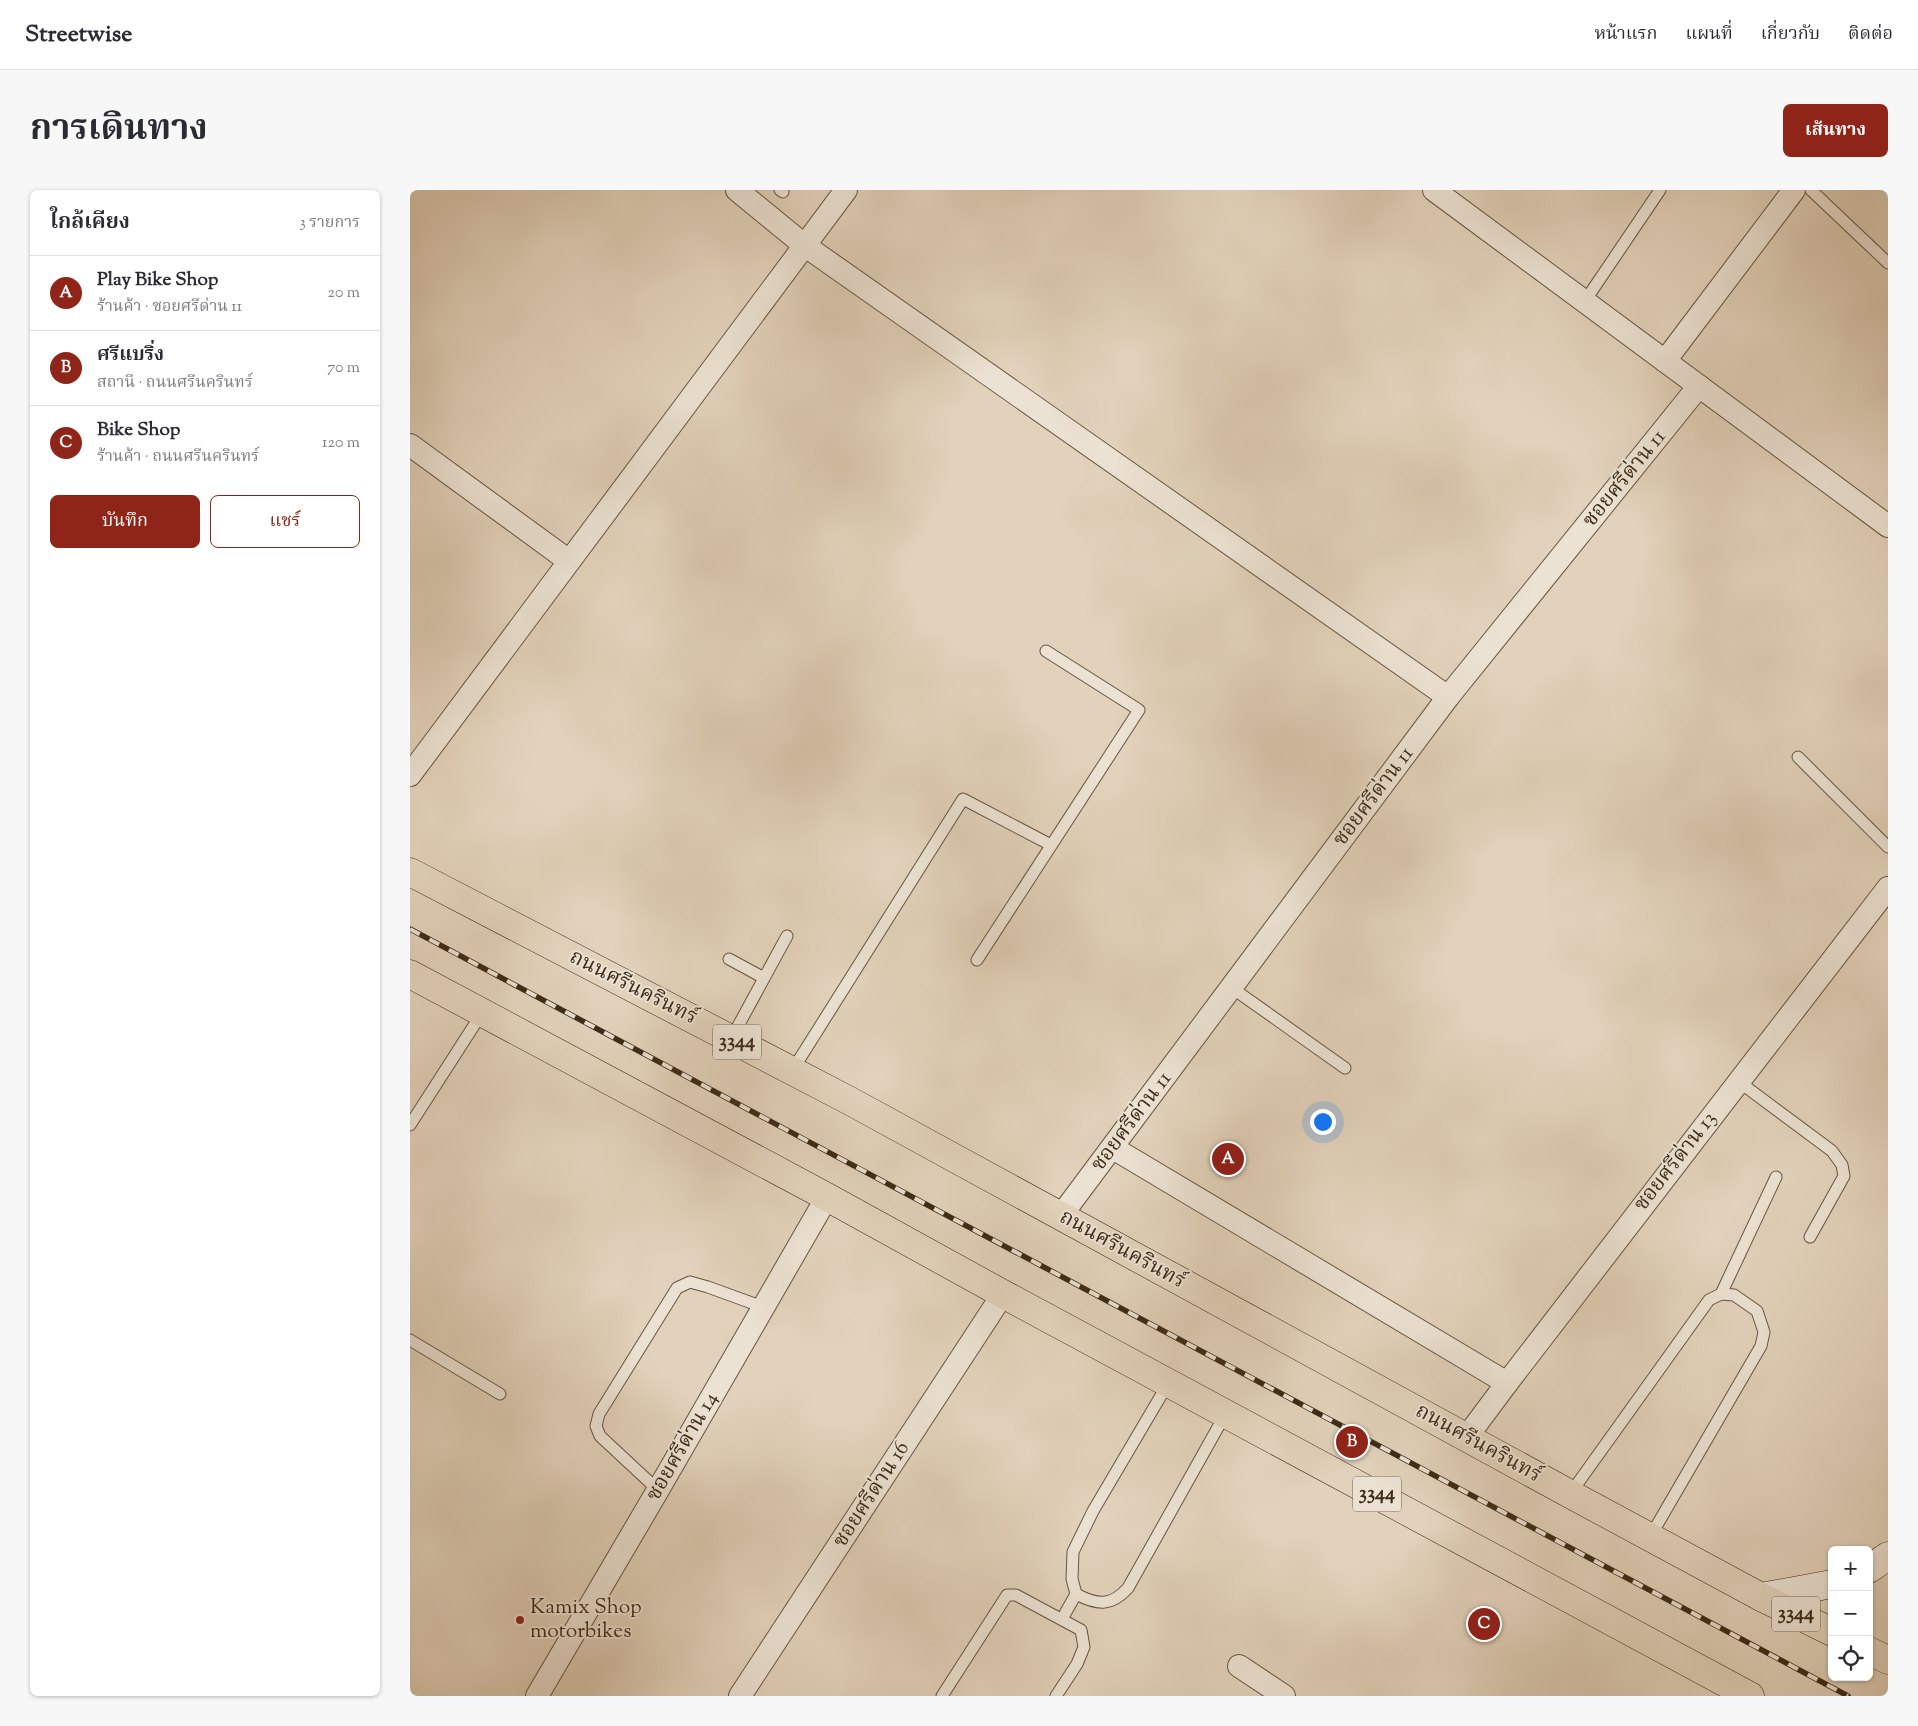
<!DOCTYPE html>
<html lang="th">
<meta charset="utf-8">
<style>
:root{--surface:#fff;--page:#f7f7f7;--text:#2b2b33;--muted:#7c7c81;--line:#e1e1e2;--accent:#8f2418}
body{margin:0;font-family:"Sorts Mill Goudy","Noto Serif Thai",serif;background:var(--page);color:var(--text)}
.controls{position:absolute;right:15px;bottom:15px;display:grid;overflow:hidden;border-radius:8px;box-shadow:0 1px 4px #0004}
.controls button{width:45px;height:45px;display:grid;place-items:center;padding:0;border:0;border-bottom:1px solid var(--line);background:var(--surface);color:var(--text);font:25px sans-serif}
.you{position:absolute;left:912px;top:931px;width:18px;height:18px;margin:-12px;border:4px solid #fff;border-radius:50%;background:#1a73e8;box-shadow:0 0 0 8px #1a73e833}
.badge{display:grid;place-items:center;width:32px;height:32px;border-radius:50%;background:var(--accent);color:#fff;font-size:16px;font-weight:700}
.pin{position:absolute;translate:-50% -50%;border:2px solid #fff;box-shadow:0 1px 5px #0006}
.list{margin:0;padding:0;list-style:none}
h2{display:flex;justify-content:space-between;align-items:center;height:65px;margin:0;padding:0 20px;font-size:21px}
h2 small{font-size:16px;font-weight:400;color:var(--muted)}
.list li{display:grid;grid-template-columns:32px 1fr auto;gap:15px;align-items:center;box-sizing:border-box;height:75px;padding:0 20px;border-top:1px solid var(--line)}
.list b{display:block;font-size:19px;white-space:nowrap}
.list p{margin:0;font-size:16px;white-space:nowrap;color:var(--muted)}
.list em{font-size:16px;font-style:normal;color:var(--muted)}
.actions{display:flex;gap:10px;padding:15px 20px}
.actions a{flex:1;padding:11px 0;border:1px solid var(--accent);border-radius:8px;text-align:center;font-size:18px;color:var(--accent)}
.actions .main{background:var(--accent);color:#fff}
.icon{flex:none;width:28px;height:28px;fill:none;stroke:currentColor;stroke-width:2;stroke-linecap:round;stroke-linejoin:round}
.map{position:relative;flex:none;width:1478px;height:1506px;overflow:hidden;border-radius:8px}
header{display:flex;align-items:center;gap:30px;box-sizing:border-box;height:70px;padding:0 25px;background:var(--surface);border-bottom:1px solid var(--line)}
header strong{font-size:24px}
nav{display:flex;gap:28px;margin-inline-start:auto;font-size:18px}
.intro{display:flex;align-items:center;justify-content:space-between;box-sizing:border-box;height:120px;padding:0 30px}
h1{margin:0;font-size:35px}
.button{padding:12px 22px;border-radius:8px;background:var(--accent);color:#fff;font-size:18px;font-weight:700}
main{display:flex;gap:30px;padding:0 30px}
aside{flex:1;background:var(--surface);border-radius:8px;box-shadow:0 1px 4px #0004}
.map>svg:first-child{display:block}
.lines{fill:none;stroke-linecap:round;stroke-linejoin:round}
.service-casing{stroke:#66553f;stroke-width:13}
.minor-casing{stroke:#66553f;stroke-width:24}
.secondary-casing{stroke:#3c2b16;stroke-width:29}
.primary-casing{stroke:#3c2b16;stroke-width:29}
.service{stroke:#ece2d3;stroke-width:11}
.minor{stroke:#ece2d3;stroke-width:22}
.secondary{stroke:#ece2d3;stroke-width:28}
.primary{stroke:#e2d2bb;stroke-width:28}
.rail-casing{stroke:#3c2b16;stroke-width:5.5}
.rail{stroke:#ece2d3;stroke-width:4;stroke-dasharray:11;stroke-linecap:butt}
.poi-dot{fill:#8f2418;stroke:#ece2d3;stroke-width:2}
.labels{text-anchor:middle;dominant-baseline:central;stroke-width:4;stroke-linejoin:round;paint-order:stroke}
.shield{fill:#ece2d3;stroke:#71624f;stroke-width:1}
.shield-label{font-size:20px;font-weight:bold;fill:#3c2b16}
.street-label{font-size:21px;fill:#3c2b16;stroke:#ece2d3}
.poi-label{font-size:21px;fill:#3c2b16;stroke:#ece2d3;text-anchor:start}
</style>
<header>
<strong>Streetwise</strong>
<nav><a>หน้าแรก</a><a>แผนที่</a><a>เกี่ยวกับ</a><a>ติดต่อ</a></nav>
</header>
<div class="intro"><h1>การเดินทาง</h1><a class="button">เส้นทาง</a></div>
<main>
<aside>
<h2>ใกล้เคียง<small>3 รายการ</small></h2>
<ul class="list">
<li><span class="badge">A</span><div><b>Play Bike Shop</b><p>ร้านค้า · ซอยศรีด่าน 11</p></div><em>20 m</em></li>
<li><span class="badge">B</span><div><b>ศรีแบริ่ง</b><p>สถานี · ถนนศรีนครินทร์</p></div><em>70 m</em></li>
<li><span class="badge">C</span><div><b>Bike Shop</b><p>ร้านค้า · ถนนศรีนครินทร์</p></div><em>120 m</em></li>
</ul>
<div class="actions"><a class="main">บันทึก</a><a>แชร์</a></div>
</aside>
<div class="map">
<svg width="1478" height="1506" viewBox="0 0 1478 1506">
<rect width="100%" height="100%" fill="#e2d2bb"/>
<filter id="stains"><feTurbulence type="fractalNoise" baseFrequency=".004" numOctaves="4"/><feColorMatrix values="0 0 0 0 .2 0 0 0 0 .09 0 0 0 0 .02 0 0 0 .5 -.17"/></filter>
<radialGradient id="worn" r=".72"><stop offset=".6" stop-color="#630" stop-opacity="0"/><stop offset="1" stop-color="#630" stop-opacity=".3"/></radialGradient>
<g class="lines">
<defs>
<g id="service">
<path d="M370,0L373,2"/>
<path d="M1401,0L1478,73"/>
<path d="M1175,111L1250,0"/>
<path d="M1388,567L1478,657"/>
<path d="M319,769L354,788"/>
<path d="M567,770L729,520L636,461"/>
<path d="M822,798L935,878"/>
<path d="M321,849L377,746"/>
<path d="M382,881L553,609L641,655"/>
<path d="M1328,891L1422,961L1432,975L1434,986L1400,1047"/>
<path d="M0,935L72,823"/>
<path d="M1311,1104L1366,987"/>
<path d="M0,1150L90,1204"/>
<path d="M759,1192L683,1321L663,1362L662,1389L666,1404C687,1415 701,1417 718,1398L816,1223"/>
<path d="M248,1300L190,1246L186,1236L189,1224L267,1098L280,1092L298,1097L353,1117"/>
<path d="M1160,1304L1299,1110L1311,1104L1324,1105L1347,1121L1354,1142L1351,1156L1240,1347"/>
<path d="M652,1429L666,1404"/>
<path d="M532,1506L597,1405H606L671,1440L674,1457L667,1474L646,1506"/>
</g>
<g id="minor">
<path d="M327,0L394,55L1038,507"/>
<path d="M1024,0L1478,336"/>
<path d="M1255,171L1384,0"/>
<path d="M0,255L159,371"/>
<path d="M0,585L436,0"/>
<path d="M703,958L1097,1193"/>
<path d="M650,1027L1038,507L1289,196"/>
<path d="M1056,1248L1097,1193L1478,698"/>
<path d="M829,1476L874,1506"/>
<path d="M127,1506L248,1300L417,1007"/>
<path d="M330,1506L593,1104"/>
</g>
<g id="secondary">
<path d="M1459,1379L1478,1366"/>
<path d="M1351,1407L1422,1394"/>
</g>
<g id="primary">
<path d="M0,682L440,911L1160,1304L1351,1407L1422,1442"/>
<path d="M0,784L417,1007L593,1104L1340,1506"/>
<path d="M1459,1461L1478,1470"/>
</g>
</defs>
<use href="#service" class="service-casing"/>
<use href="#minor" class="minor-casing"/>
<use href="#secondary" class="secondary-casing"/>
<use href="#primary" class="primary-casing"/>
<use href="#service" class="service"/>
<use href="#minor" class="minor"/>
<use href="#secondary" class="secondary"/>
<use href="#primary" class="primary"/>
<defs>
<path id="rail" d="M0,739L1438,1506"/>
</defs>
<use href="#rail" class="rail-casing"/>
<use href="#rail" class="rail"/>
</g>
<circle class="poi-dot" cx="110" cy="1430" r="5"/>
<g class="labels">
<g class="shield">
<rect x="303" y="834.5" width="48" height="35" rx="4"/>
<rect x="943" y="1286.5" width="48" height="35" rx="4"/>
<rect x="1362" y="1406.5" width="48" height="35" rx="4"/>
</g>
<g class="shield-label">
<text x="327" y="852">3344</text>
<text x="967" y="1304">3344</text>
<text x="1386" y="1424">3344</text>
</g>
<g class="street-label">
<text transform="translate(1215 289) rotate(-51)">ซอยศรีด่าน 11</text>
<text transform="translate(964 607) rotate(-53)">ซอยศรีด่าน 11</text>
<text transform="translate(223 798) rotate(27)">ถนนศรีนครินทร์</text>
<text transform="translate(722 932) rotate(-53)">ซอยศรีด่าน 11</text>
<text transform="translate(1266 972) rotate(-52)">ซอยศรีด่าน 13</text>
<text transform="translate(712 1060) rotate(29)">ถนนศรีนครินทร์</text>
<text transform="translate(1068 1254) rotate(29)">ถนนศรีนครินทร์</text>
<text transform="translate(273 1257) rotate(-60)">ซอยศรีด่าน 14</text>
<text transform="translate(462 1305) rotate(-57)">ซอยศรีด่าน 16</text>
</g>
<g class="poi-label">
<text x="120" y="1418">Kamix Shop<tspan x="120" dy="24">motorbikes</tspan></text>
</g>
</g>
<rect width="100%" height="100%" filter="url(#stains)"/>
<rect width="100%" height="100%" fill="url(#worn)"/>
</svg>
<div class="controls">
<button>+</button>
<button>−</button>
<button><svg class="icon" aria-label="locate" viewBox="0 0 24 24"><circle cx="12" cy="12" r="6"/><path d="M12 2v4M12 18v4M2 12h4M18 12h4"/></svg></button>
</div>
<div class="you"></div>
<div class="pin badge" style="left:818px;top:969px">A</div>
<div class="pin badge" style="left:942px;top:1252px">B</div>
<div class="pin badge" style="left:1074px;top:1434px">C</div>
</div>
</main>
